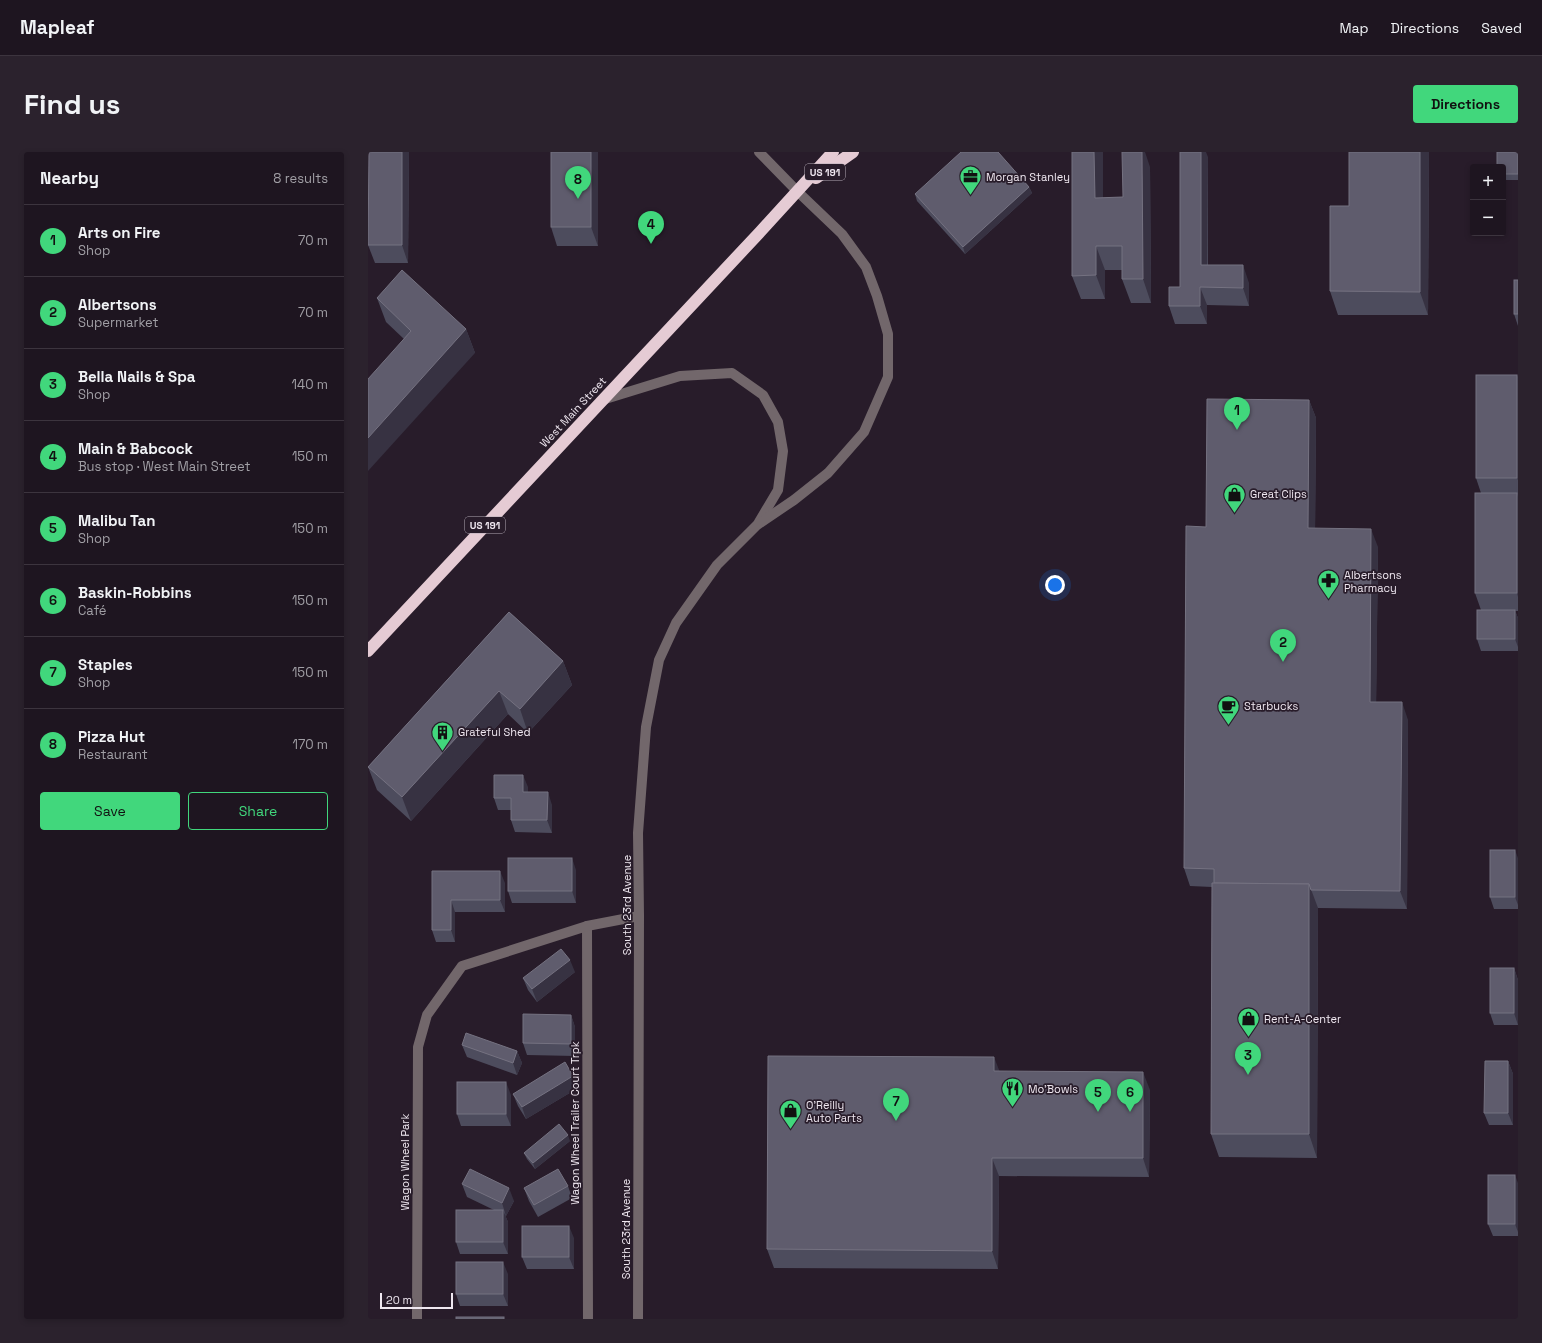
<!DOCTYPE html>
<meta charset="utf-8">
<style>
:root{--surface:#1e1520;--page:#2b222d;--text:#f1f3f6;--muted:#a19fa5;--line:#3c343e;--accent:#41d77c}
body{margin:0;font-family:"Space Grotesk",sans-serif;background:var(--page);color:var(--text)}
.controls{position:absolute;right:12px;top:12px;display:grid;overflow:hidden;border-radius:4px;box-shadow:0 2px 6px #0003}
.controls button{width:36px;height:36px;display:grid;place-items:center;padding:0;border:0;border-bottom:1px solid var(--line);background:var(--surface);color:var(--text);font:20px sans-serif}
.scale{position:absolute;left:12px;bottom:10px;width:73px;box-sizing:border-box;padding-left:4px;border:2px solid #efe7f0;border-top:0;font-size:11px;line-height:14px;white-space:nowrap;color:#efe7f0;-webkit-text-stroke:3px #281c2a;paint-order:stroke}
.you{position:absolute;left:687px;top:433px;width:14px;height:14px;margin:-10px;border:3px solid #fff;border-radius:50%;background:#1a73e8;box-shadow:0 0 0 6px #1a73e833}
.badge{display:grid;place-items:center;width:26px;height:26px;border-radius:50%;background:var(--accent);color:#111;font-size:13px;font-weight:700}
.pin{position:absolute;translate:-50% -33px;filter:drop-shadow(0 1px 2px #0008)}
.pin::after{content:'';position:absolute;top:21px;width:14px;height:12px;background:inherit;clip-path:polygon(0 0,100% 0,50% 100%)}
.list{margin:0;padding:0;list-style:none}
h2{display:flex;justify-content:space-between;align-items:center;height:52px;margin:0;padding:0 16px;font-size:17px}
h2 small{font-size:13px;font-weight:400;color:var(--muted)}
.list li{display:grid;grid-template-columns:26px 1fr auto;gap:12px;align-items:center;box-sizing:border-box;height:72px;padding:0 16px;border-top:1px solid var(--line)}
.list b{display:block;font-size:15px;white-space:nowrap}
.list p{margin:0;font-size:13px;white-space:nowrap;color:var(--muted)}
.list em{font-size:13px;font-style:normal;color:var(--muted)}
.actions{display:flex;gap:8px;padding:12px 16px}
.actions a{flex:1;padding:9px 0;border:1px solid var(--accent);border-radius:4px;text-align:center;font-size:14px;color:var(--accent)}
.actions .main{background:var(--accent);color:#111}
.map{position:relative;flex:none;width:1150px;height:1167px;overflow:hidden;border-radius:4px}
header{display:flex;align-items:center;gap:24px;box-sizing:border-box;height:56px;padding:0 20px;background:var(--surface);border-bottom:1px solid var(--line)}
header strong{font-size:19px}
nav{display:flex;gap:22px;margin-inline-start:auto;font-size:14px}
.intro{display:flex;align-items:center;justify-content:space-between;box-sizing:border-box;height:96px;padding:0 24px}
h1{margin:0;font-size:28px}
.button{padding:10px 18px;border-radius:4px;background:var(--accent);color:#111;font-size:14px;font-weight:700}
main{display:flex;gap:24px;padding:0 24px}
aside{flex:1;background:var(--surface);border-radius:4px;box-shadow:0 2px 6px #0003}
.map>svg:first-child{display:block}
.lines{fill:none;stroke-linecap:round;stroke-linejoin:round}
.minor{stroke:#72676b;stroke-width:10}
.highway{stroke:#e5cbd4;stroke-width:12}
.wall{fill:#4d4c5d}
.shaded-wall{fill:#373242}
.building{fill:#5f5c6d;stroke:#757281}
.labels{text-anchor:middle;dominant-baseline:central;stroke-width:3.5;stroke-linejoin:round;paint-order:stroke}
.shield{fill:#281c2a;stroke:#b3aab5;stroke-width:1}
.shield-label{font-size:10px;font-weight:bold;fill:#efe7f0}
.poi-label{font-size:11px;fill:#efe7f0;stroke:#281c2a;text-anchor:start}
.street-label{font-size:11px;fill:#efe7f0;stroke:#281c2a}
</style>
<header>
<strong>Mapleaf</strong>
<nav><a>Map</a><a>Directions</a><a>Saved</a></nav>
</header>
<div class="intro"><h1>Find us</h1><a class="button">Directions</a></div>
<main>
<aside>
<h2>Nearby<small>8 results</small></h2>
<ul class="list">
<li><span class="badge">1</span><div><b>Arts on Fire</b><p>Shop</p></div><em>70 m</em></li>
<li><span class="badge">2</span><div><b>Albertsons</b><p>Supermarket</p></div><em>70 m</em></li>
<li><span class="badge">3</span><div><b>Bella Nails &amp; Spa</b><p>Shop</p></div><em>140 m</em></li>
<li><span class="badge">4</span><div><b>Main &amp; Babcock</b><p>Bus stop · West Main Street</p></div><em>150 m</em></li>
<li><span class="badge">5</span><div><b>Malibu Tan</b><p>Shop</p></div><em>150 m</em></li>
<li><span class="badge">6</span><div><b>Baskin-Robbins</b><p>Café</p></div><em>150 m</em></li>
<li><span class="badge">7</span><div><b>Staples</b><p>Shop</p></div><em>150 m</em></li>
<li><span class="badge">8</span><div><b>Pizza Hut</b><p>Restaurant</p></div><em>170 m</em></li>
</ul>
<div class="actions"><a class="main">Save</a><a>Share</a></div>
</aside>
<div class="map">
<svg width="1150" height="1167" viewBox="0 0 1150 1167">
<rect width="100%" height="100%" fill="#281c2a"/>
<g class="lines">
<g class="minor">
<path d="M234,248L312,224L364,221L395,243L410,270L415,299L410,338L391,370"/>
<path d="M219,774L220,1167"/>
<path d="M49,1167L50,895L59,863L94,814L219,774L271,764"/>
<path d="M270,1167L271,764L270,681L278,575L291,508L308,471L349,413L389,373L426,348L460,321L496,280L520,225V182L509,144L498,115L474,82L429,39L391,0"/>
</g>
<g class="highway">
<path d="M448,26L485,0"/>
<path d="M0,499L392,80L465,0"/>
</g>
</g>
<g class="wall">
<path d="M1,0H41L40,111H7L0,93Z"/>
<path d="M230,0V94H189L183,75Z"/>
<path d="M704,0H735V46L755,45L782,15L783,151H763L754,127V118H737V147H713L704,124Z"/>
<path d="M1061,0L1060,163H970L962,139Z"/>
<path d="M1150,0V28H1135V15Z"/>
<path d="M840,5V113L881,131V154L839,153V172H807L801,154L812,135Z"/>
<path d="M661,35L664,41L597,102L549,49L547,42Z"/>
<path d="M1150,128V174L1146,162Z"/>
<path d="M9,146L98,177L107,201L36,187L18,170Z"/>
<path d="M1150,225V459H1147L1150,466V499H1113L1109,487L1113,458L1107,441L1113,341L1108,326Z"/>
<path d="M941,248L948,266L947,376L1010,395L1008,550L1040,568L1039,757L950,756L949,1006L851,1005L843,982L844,735L822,734L816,716L838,375Z"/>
<path d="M141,460L195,509L204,533L160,581L140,562L43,669L9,638L0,615Z"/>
<path d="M160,635V640L184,653V681L147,680L143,668V658H130L126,646Z"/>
<path d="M1150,706V757H1126L1122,745Z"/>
<path d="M208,718V751H144L140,739Z"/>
<path d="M64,719L137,731V760H87V790H68L64,778Z"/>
<path d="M1146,816L1150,828V873H1126L1122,861Z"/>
<path d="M207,820L169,850L160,838L155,826Z"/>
<path d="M203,863L207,875V904L159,903L155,891Z"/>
<path d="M94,893L149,899L154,911L149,923L99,905Z"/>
<path d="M1140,909L1145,922V973H1121L1116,961Z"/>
<path d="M631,919L782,938L781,1025L631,1024L630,1117L406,1116L399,1097Z"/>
<path d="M210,936L158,967L150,954L145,942Z"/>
<path d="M143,943V974H93L89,962Z"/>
<path d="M202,989L167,1017L159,1007L156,1001Z"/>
<path d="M1150,1031V1084H1125L1120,1072Z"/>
<path d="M94,1032L146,1049L138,1064L137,1063L140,1070V1102H92L88,1090L126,1058L99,1045Z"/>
<path d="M200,1034L204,1046L170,1065L161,1049L156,1036Z"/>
<path d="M206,1086V1117H159L154,1105Z"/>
<path d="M140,1122V1154H92L88,1142Z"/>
</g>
<g class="shaded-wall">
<path d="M34,0H41L40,111L34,93Z"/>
<path d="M223,0H230V94L223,75Z"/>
<path d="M726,0H735V69L727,46Z"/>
<path d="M774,0H777L782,15L783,151L775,127Z"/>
<path d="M833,0H838L840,5L839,131L833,113Z"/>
<path d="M1052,0H1061L1060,163L1052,140Z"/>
<path d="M661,35L664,41L597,102L595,95Z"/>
<path d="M728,94L737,118V147L728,123Z"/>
<path d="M875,113L881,131V154L875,136Z"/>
<path d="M832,135L839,153V172L832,154Z"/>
<path d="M98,177L107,201L0,319V286Z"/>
<path d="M1149,223L1150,225V328L1149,326Z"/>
<path d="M941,248L948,266L947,395L940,376Z"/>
<path d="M1149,341L1150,345V445L1149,441Z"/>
<path d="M1003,377L1010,395L1008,568L1002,550Z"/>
<path d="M1147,458L1150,466V495L1147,487Z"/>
<path d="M195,509L204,533L160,581L152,557Z"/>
<path d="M131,539L140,562L43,669L34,645Z"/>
<path d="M1034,550L1040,568L1039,757L1032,739Z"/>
<path d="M155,623L160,635V652L155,640Z"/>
<path d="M180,640L184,653V681L179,668Z"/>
<path d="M1147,698L1150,706V753L1147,745Z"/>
<path d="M204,706L208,718V751L204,739Z"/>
<path d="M132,719L137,731V760L132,748Z"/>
<path d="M941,732L950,756L949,1006L941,982Z"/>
<path d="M83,748L87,760V790L83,778Z"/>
<path d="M202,808L207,820L169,850L164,837Z"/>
<path d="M1146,816L1150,828V873L1146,861Z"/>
<path d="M203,863L207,875V904L203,892Z"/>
<path d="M149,899L154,911L149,923L145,911Z"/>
<path d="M626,905L633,923L626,919Z"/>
<path d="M1140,909L1145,922V973L1140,961Z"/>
<path d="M775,920L782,938L781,1025L775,1006Z"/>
<path d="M205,924L210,936L158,967L154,955Z"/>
<path d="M138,930L143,943V974L138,962Z"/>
<path d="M200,983L202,989L167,1017L165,1011Z"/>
<path d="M624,1006L631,1024L630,1117L624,1099Z"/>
<path d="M1147,1023L1150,1031V1080L1147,1072Z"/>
<path d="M141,1036L146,1049L138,1064L134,1051Z"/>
<path d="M135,1058L140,1070V1102L135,1090Z"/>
<path d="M201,1074L206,1086V1117L201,1105Z"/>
<path d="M135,1110L140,1122V1154L135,1142Z"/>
</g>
<g class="building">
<path d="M1,0H34V93H0Z"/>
<rect x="183" y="0" width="40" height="75"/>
<path d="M593,0H630L661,35L595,95L547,42Z"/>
<path d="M704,0H726L727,46L755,45L754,0H774L775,127H754V94H728V123L704,124Z"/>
<path d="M812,0H833V113H875V136L832,135V154H801V135H812Z"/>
<path d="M981,0H1052V140L962,139V54H981Z"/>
<path d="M1129,0H1150V22H1135V15H1129Z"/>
<path d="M34,118L98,177L0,286V227L43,179L9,146Z"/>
<rect x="1146" y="128" width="4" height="34"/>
<rect x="1108" y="223" width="41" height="103"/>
<path d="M839,247L941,248L940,376L1003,377L1002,550H1034L1032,739L943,738L941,732L846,731V717L816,716L818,374L838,375Z"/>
<rect x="1107" y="341" width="42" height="100"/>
<rect x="1109" y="458" width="38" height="29"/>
<path d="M141,460L195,509L152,557L131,539L34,645L0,615Z"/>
<path d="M126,623H155V640H180L179,668H143V646H126Z"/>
<rect x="1122" y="698" width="25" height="47"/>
<rect x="140" y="706" width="64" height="33"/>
<path d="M64,719H132V748H83V778H64Z"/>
<path d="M844,731L941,732V982H843Z"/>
<path d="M193,797L202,808L164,837L155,826Z"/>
<rect x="1122" y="816" width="24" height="45"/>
<path d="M155,862L203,863V892L155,891Z"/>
<path d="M98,881L149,899L145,911L94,893Z"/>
<path d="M400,904L626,905V919L775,920V1006H624V1099L399,1097Z"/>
<path d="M1117,909H1140V961H1116Z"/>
<path d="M197,910L205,924L154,955L145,942Z"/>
<rect x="89" y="930" width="49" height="32"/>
<path d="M191,972L200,983L165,1011L156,1001Z"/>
<path d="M102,1017L141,1036L134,1051L94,1032Z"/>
<path d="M190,1017L200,1034L166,1053L156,1036Z"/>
<rect x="1120" y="1023" width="27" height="49"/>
<rect x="88" y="1058" width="47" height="32"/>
<rect x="154" y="1074" width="47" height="31"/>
<rect x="88" y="1110" width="47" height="32"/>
<rect x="88" y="1165" width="48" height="2"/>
</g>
<defs>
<symbol id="office-pin" viewBox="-11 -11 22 30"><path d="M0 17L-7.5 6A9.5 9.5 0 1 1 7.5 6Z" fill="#41d77c" stroke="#281c2a"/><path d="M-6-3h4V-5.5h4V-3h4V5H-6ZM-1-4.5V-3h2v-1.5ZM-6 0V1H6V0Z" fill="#111"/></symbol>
<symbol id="shop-pin" viewBox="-11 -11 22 30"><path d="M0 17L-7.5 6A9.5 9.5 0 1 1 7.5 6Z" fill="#41d77c" stroke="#281c2a"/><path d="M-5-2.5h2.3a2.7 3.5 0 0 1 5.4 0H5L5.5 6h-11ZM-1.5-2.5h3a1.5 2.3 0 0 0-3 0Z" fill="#111"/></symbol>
<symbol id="pharmacy-pin" viewBox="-11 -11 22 30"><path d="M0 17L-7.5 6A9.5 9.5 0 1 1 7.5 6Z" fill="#41d77c" stroke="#281c2a"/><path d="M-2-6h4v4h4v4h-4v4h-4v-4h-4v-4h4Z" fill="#111"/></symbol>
<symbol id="cafe-pin" viewBox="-11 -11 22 30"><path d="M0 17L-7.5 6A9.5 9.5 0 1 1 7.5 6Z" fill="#41d77c" stroke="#281c2a"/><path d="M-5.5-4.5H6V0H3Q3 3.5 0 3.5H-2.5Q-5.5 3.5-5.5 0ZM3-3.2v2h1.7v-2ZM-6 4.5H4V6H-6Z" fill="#111"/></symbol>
<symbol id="building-pin" viewBox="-11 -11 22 30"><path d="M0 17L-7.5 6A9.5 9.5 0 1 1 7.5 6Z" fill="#41d77c" stroke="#281c2a"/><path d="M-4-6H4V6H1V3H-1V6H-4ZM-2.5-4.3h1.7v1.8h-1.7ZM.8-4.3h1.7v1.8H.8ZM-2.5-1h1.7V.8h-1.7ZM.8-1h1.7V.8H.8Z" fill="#111"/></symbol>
<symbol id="restaurant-pin" viewBox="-11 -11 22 30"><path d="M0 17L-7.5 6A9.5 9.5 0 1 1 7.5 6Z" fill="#41d77c" stroke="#281c2a"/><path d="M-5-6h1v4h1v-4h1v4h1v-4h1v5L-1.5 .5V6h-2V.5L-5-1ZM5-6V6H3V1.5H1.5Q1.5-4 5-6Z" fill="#111"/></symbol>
</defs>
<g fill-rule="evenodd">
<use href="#office-pin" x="590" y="12" width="25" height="34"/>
<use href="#shop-pin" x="854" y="330" width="25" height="34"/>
<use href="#pharmacy-pin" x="948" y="416" width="25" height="34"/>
<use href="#cafe-pin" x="848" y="542" width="25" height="34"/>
<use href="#building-pin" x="62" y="568" width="25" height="34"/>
<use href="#shop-pin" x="868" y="854" width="25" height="34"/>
<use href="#restaurant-pin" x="632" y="924" width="25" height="34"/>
<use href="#shop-pin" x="410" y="946" width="25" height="34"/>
</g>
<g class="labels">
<g class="shield">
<rect x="437" y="12" width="40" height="16" rx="3"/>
<rect x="97" y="365" width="40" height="16" rx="3"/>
</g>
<g class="shield-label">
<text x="457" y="20">US 191</text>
<text x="117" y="373">US 191</text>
</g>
<g class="poi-label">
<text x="618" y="25">Morgan Stanley</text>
<text x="882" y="342">Great Clips</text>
<text x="976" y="423">Albertsons<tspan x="976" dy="13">Pharmacy</tspan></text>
<text x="876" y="554">Starbucks</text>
<text x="90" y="580">Grateful Shed</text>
<text x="896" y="867">Rent-A-Center</text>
<text x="660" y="937">Mo'Bowls</text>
<text x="438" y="953">O'Reilly<tspan x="438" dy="13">Auto Parts</tspan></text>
</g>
<g class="street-label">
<text transform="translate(205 260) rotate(-47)">West Main Street</text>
<text transform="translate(259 753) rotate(-90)">South 23rd Avenue</text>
<text transform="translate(207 971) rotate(-90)">Wagon Wheel Trailer Court Trpk</text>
<text transform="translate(37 1010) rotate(-90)">Wagon Wheel Park</text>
<text transform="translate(258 1077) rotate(-90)">South 23rd Avenue</text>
</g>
</g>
</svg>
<div class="controls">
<button>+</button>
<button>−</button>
</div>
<div class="scale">20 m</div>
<div class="you"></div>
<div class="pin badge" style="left:869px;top:278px">1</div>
<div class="pin badge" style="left:915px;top:510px">2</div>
<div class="pin badge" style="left:880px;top:923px">3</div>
<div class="pin badge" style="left:283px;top:92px">4</div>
<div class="pin badge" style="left:730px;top:960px">5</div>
<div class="pin badge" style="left:762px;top:960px">6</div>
<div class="pin badge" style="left:528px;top:969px">7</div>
<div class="pin badge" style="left:210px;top:47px">8</div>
</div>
</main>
